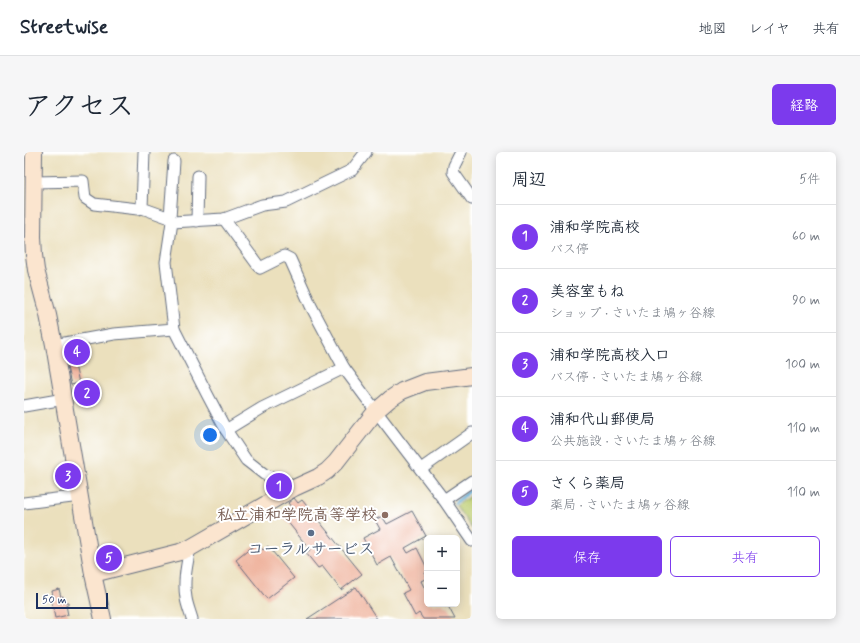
<!DOCTYPE html>
<html lang="ja">
<meta charset="utf-8">
<style>
:root{--surface:#fff;--page:#f6f6f7;--text:#1f2937;--muted:#747a83;--line:#e0e1e3;--accent:#7c3aed}
body{margin:0;font-family:Mynerve,"Klee One",sans-serif;background:var(--page);color:var(--text)}
.controls{position:absolute;right:12px;bottom:12px;display:grid;overflow:hidden;border-radius:6px;box-shadow:0 2px 10px #0003}
.controls button{width:36px;height:36px;display:grid;place-items:center;padding:0;border:0;border-bottom:1px solid var(--line);background:var(--surface);color:var(--text);font:20px sans-serif}
.scale{position:absolute;left:12px;bottom:10px;width:72px;box-sizing:border-box;padding-left:4px;border:2px solid #1b2f5e;border-top:0;font-size:11px;line-height:14px;white-space:nowrap;color:#1b2f5e;-webkit-text-stroke:3px #fff;paint-order:stroke}
.you{position:absolute;left:186px;top:283px;width:14px;height:14px;margin:-10px;border:3px solid #fff;border-radius:50%;background:#1a73e8;box-shadow:0 0 0 6px #1a73e833}
.badge{display:grid;place-items:center;width:26px;height:26px;border-radius:50%;background:var(--accent);color:#fff;font-size:13px;font-weight:700}
.pin{position:absolute;translate:-50% -50%;border:2px solid #fff;box-shadow:0 1px 4px #0006}
.list{margin:0;padding:0;list-style:none}
h2{display:flex;justify-content:space-between;align-items:center;height:52px;margin:0;padding:0 16px;font-size:17px}
h2 small{font-size:13px;font-weight:400;color:var(--muted)}
.list li{display:grid;grid-template-columns:26px 1fr auto;gap:12px;align-items:center;box-sizing:border-box;height:64px;padding:0 16px;border-top:1px solid var(--line)}
.list b{display:block;font-size:15px;white-space:nowrap}
.list p{margin:0;font-size:13px;white-space:nowrap;color:var(--muted)}
.list em{font-size:13px;font-style:normal;color:var(--muted)}
.actions{display:flex;gap:8px;padding:12px 16px}
.actions a{flex:1;padding:9px 0;border:1px solid var(--accent);border-radius:6px;text-align:center;font-size:14px;color:var(--accent)}
.actions .main{background:var(--accent);color:#fff}
.map{position:relative;flex:none;width:448px;height:467px;overflow:hidden;border-radius:6px}
header{display:flex;align-items:center;gap:24px;box-sizing:border-box;height:56px;padding:0 20px;background:var(--surface);border-bottom:1px solid var(--line)}
header strong{font-size:19px}
nav{display:flex;gap:22px;margin-inline-start:auto;font-size:14px}
.intro{display:flex;align-items:center;justify-content:space-between;box-sizing:border-box;height:96px;padding:0 24px}
h1{margin:0;font-size:28px}
.button{padding:10px 18px;border-radius:6px;background:var(--accent);color:#fff;font-size:14px;font-weight:700}
main{display:flex;gap:24px;padding:0 24px}
aside{flex:1;background:var(--surface);border-radius:6px;box-shadow:0 2px 10px #0003}
.map>svg:first-child{display:block}
.green{fill:#bccc6f;stroke:#6c7e66}
.lines{fill:none;stroke-linecap:round;stroke-linejoin:round}
.stream{stroke:#63b0dd;stroke-width:3}
.building{fill:#efb39d}
.street-casing{stroke:#646d7f;stroke-width:13}
.secondary-casing{stroke:#646d7f;stroke-width:18}
.street{stroke:#fff;stroke-width:11}
.secondary{stroke:#fbe5cf;stroke-width:16}
.education-dot{fill:#8d6e63;stroke:#fff;stroke-width:1.5}
.service-dot{fill:#5c6f8a;stroke:#fff;stroke-width:1.5}
.labels{text-anchor:middle;dominant-baseline:central;stroke-width:4;stroke-linejoin:round;paint-order:stroke}
.education-label{font-size:16px;font-weight:bold;fill:#785e54;stroke:#fff;text-anchor:end}
.service-label{font-size:16px;font-weight:bold;fill:#4e5e75;stroke:#fff}
</style>
<header>
<strong>Streetwise</strong>
<nav><a>地図</a><a>レイヤ</a><a>共有</a></nav>
</header>
<div class="intro"><h1>アクセス</h1><a class="button">経路</a></div>
<main>
<div class="map">
<svg width="448" height="467" viewBox="0 0 448 467">
<rect width="100%" height="100%" fill="#fff"/>
<filter id="ink" filterUnits="userSpaceOnUse"><feTurbulence type="fractalNoise" baseFrequency=".025" numOctaves="2"/><feDisplacementMap in="SourceGraphic" scale="8" xChannelSelector="R" yChannelSelector="G"/><feConvolveMatrix kernelMatrix="1 2 1 2 8 2 1 2 1" color-interpolation-filters="sRGB"/></filter>
<filter id="wash" filterUnits="userSpaceOnUse"><feTurbulence type="fractalNoise" baseFrequency=".012" numOctaves="4" result="noise"/><feDisplacementMap in="SourceGraphic" scale="16" xChannelSelector="R" yChannelSelector="G"/><feGaussianBlur stdDeviation="0.9" result="paint"/><feColorMatrix in="noise" values="0 0 0 0 0 0 0 0 0 0 0 0 0 0 0 0 0 1.4 0 .05"/><feComposite in="paint" operator="in"/></filter>
<g filter="url(#wash)">
<rect width="100%" height="100%" fill="#ebe0bd"/>
<path class="green" d="M448,343V377L432,354Z"/>
<g class="lines">
<path class="stream" d="M431,351L448,337"/>
</g>
<g id="blocks">
<g class="building">
<path d="M60,192L62,209L48,211L46,200H48L47,194Z"/>
<path d="M51,213L55,231L47,233L43,215Z"/>
<path d="M71,234L73,246L56,248L55,236Z"/>
<path d="M270,346L274,351L278,348L338,422L317,438L298,414L294,416L282,401L286,398L259,364L263,361L260,359L264,355L266,358L268,356L264,351Z"/>
<path d="M388,359L402,384L381,396L384,401L393,396L403,416V420L401,421L403,426L397,429L403,441V452H409L410,454L413,452H419L421,455L424,454L431,467H399L395,461L391,464L379,441L385,438L367,405L353,413L339,386L356,377L351,368L358,364L363,372Z"/>
<path d="M233,391L239,398L244,394L270,426L243,447L212,408Z"/>
<path d="M91,398L93,407L80,410L78,401Z"/>
<path d="M332,435L353,467H283Z"/>
<path d="M35,437L37,445L39,444L41,450H44V453H42L44,463L31,466L27,446H29L28,439Z"/>
</g>
</g>
</g>
<g filter="url(#ink)">
<use href="#blocks" fill-opacity="0" stroke="#646d7f" stroke-width="1"/>
<g class="lines">
<defs>
<g id="street">
<path d="M120,0L118,56L146,66L148,70"/>
<path d="M437,0L430,14L429,20L448,47"/>
<path d="M10,30L59,29L61,46L70,52L114,57L118,56"/>
<path d="M146,66L150,9"/>
<path d="M200,67L236,116L260,104L266,107L287,154L320,216L352,259L420,348L448,389"/>
<path d="M173,69L174,24"/>
<path d="M150,177L183,242L202,278L222,308L240,322L261,330L270,336"/>
<path d="M30,193L90,182L150,177L142,110L148,70L200,67L238,53L262,50L328,18L342,0"/>
<path d="M0,254L40,247"/>
<path d="M202,278L238,256L320,216"/>
<path d="M397,317L448,281"/>
<path d="M420,348L448,329"/>
<path d="M0,351L56,344"/>
<path d="M166,396C163,412 159,429 162,446C163,453 166,460 168,467"/>
</g>
<g id="secondary">
<path d="M10,0L9,85L10,103L12,118L24,163L30,193L69,422L79,467"/>
<path d="M69,422L156,400L166,396L270,336L294,325L303,319L312,310L352,259L366,247L378,239L401,230L448,224"/>
</g>
</defs>
<use href="#street" class="street-casing"/>
<use href="#secondary" class="secondary-casing"/>
<use href="#street" class="street"/>
<use href="#secondary" class="secondary"/>
</g>
</g>
<circle class="education-dot" cx="361" cy="363" r="4"/>
<circle class="service-dot" cx="287" cy="381" r="4"/>
<g class="labels">
<g class="education-label">
<text x="353" y="363">私立浦和学院高等学校</text>
</g>
<g class="service-label">
<text x="287" y="397">コーラルサービス</text>
</g>
</g>
</svg>
<div class="controls">
<button>+</button>
<button>−</button>
</div>
<div class="scale">50 m</div>
<div class="you"></div>
<div class="pin badge" style="left:255px;top:334px">1</div>
<div class="pin badge" style="left:63px;top:241px">2</div>
<div class="pin badge" style="left:44px;top:324px">3</div>
<div class="pin badge" style="left:53px;top:200px">4</div>
<div class="pin badge" style="left:85px;top:406px">5</div>
</div>
<aside>
<h2>周辺<small>5件</small></h2>
<ul class="list">
<li><span class="badge">1</span><div><b>浦和学院高校</b><p>バス停</p></div><em>60 m</em></li>
<li><span class="badge">2</span><div><b>美容室もね</b><p>ショップ · さいたま鳩ヶ谷線</p></div><em>90 m</em></li>
<li><span class="badge">3</span><div><b>浦和学院高校入口</b><p>バス停 · さいたま鳩ヶ谷線</p></div><em>100 m</em></li>
<li><span class="badge">4</span><div><b>浦和代山郵便局</b><p>公共施設 · さいたま鳩ヶ谷線</p></div><em>110 m</em></li>
<li><span class="badge">5</span><div><b>さくら薬局</b><p>薬局 · さいたま鳩ヶ谷線</p></div><em>110 m</em></li>
</ul>
<div class="actions"><a class="main">保存</a><a>共有</a></div>
</aside>
</main>
